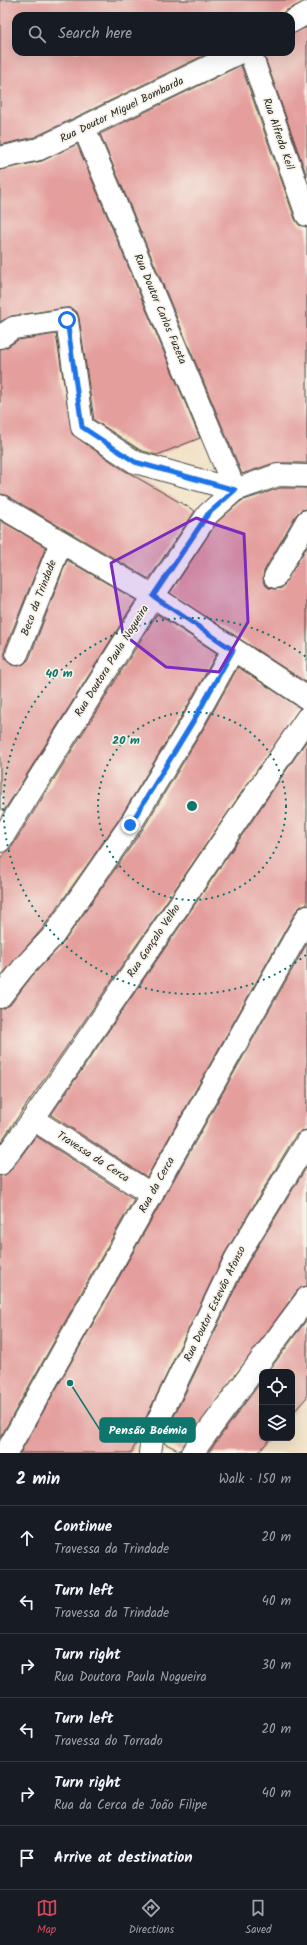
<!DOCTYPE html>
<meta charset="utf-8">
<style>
:root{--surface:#171b24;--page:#242831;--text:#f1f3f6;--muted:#9ea1a6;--line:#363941;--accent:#d1495b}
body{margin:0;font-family:Kalam,sans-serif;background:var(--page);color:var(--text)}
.controls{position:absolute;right:12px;bottom:12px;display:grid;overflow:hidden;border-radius:8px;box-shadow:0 4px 16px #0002}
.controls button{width:36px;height:36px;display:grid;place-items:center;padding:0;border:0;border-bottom:1px solid var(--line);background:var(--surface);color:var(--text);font:20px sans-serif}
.stop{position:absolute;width:12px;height:12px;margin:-9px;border:3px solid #1a73e8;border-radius:50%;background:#fff}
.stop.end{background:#1a73e8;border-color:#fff;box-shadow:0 1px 4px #0008}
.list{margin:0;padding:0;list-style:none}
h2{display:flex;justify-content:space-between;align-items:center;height:52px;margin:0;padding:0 16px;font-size:17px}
h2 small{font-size:13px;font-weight:400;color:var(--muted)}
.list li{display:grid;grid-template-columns:26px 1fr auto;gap:12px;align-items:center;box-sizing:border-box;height:64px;padding:0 16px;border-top:1px solid var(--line)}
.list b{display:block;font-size:15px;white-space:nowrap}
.list p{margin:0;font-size:13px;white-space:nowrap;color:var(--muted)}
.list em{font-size:13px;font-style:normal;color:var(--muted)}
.icon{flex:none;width:22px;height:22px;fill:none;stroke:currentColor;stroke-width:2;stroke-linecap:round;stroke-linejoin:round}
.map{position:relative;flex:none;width:307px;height:1453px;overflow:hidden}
.search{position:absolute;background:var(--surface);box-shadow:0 4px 16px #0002;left:12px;right:12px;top:12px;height:44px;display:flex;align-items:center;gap:10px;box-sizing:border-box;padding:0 14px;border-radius:12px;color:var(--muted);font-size:15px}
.sheet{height:436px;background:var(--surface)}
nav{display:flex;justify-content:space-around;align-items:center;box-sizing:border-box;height:56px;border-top:1px solid var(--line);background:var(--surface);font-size:11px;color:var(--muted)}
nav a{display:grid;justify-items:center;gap:2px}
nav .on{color:var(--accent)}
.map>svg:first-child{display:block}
.building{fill:#e49f9d}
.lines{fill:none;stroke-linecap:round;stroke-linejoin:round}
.minor-casing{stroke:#494642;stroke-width:24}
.minor{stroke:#fff;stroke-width:22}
.route{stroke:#1a73e8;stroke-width:5}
.marked{fill:#7b2cbf;fill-opacity:0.2;stroke:#7b2cbf;stroke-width:3;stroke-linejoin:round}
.ring{fill:none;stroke:#0f766e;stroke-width:2;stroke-dasharray:2 4}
.labels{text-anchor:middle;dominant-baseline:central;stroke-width:3.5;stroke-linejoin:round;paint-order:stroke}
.street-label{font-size:11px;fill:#2b2b2b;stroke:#f7f3e8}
.centre{fill:#0f766e;stroke:#f7f3e8;stroke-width:2}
.ring-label{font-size:12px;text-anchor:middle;font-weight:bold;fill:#0f766e;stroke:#f7f3e8;stroke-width:3.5;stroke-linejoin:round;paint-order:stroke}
.leader{fill:none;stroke:#0f766e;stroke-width:1.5}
.callout-dot{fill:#0f766e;stroke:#f7f3e8;stroke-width:1.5}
.callout{fill:#0f766e;stroke:#0f766e;stroke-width:1.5}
.callout-label{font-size:12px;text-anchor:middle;font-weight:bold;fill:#fff}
</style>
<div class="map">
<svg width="307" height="1453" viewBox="0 0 307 1453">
<rect width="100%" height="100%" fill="#f7f3e8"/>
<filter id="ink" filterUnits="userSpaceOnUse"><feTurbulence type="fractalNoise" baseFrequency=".025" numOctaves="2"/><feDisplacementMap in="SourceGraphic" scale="8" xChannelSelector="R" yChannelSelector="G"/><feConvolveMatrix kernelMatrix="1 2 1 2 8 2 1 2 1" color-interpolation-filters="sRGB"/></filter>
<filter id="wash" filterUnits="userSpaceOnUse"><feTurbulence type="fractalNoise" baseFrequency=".012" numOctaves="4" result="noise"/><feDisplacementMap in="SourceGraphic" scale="16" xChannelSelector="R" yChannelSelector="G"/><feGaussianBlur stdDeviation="0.9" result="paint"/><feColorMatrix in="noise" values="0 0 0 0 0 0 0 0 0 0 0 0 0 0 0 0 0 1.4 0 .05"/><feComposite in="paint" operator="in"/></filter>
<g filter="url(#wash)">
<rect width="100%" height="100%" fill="#f1e0c2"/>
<g id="blocks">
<g class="building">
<path d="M0,0H307V1L285,11L280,16H16V52H211L35,137L0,145Z"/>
<path d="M307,27V177L263,52H291V34Z"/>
<path d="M241,65L295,219L299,225L307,227V463H274L242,474L100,134Z"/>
<path d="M77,144L200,438L157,455L140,450L94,420L79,318L77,312L71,308H65L11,316L0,322V170L42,161Z"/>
<path d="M56,334L72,434L122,469L195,511L149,579L6,495L0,494V349L7,347L18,340Z"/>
<path d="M280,488H307V509L301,510L296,515L264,571L263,577L264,584L269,588L275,589L282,588L307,546V683L170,593L217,522L241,501Z"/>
<path d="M0,520L46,547L5,649V656L7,661L12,665L19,666L25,663L29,659L67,560L136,600L4,811L0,808Z"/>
<path d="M157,614L217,653L183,714L120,818L43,928L0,977V858L11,848Z"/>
<path d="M238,667L300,708L0,1143V1009L10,1005L32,976L63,943L141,832L205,726Z"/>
<path d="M307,740V905L301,906L296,911L147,1177L51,1115Z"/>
<path d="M307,943V1130L301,1131L296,1135L225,1253L142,1426L140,1436L131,1453H20Z"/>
<path d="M36,1136L134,1199L0,1438V1176L5,1175L10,1171Z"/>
<path d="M307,1166V1286L302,1287L297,1291L180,1451L164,1443L165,1435L247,1264Z"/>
<path d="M307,1319V1397L292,1414V1372H268Z"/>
<path d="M262,1380V1438H271L258,1453H208Z"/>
</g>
</g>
</g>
<g filter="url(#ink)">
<use href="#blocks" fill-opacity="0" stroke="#494642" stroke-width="1"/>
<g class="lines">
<defs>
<g id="minor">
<path d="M291,22L307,13"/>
<path d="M250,52L307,215"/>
<path d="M84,128L235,490"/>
<path d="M0,158L39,149L240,52"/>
<path d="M0,337L13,328L67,320L82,427L135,462L235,490"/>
<path d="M0,506L153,596L307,698"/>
<path d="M275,577L307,521"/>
<path d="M17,654L61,542"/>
<path d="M0,841L153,596L208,514L235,490L278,475L307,476"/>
<path d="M0,997L23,968L53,936L130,825L194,720L233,650"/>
<path d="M33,1119L152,1195"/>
<path d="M0,1164L33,1119L307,718"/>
<path d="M6,1453L307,917"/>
<path d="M150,1453L153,1431L236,1258L307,1142"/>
<path d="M192,1453L307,1298"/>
</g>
</defs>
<use href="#minor" class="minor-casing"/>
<use href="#minor" class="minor"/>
</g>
</g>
<g class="lines" filter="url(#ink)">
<path class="route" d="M67,320L82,427L135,462L235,490L208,514L153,596L233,650L194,720L130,825"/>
</g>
<path class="marked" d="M196,518L244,534L248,622L219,672L166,667L123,634L111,563Z"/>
<g class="ring">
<circle cx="192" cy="806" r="94"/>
<path d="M306 955A188 188 0 1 1 306 657"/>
</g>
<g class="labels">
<g class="street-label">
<text transform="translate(122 110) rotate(-26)">Rua Doutor Miguel Bombarda</text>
<text transform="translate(278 134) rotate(71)">Rua Alfredo Keil</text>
<text transform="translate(160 309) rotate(67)">Rua Doutor Carlos Fuzeta</text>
<text transform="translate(39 598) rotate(-69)">Beco da Trindade</text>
<text transform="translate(112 661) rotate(-58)">Rua Doutora Paula Nogueira</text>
<text transform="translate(154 941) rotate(-56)">Rua Gonçalo Velho</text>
<text transform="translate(93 1157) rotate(33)">Travessa da Cerca</text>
<text transform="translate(157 1185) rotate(-61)">Rua da Cerca</text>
<text transform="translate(215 1304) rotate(-64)">Rua Doutor Estevão Afonso</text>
</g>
</g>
<circle cx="192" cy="806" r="6" class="centre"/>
<g class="ring-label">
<text x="59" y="677">40 m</text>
<text x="126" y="744">20 m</text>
</g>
<path class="leader" d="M70 1383L100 1430"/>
<circle class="callout-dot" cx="70" cy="1383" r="4"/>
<rect class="callout" x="100" y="1418" width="95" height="24" rx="4"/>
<g class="callout-label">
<text x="148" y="1434">Pensão Boémia</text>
</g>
</svg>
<div class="controls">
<button><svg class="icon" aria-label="locate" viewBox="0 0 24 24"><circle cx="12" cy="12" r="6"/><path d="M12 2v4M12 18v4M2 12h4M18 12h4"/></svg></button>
<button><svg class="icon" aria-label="layers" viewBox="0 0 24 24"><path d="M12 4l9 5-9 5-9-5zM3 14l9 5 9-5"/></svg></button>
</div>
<div class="stop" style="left:67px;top:320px"></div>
<div class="stop end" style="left:130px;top:825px"></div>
<div class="search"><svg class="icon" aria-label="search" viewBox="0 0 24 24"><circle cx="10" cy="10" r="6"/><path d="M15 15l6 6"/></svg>Search here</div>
</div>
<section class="sheet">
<h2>2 min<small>Walk · 150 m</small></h2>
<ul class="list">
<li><svg class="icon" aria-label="ahead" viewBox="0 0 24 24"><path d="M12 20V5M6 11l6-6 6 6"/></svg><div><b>Continue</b><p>Travessa da Trindade</p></div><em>20 m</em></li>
<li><svg class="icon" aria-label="left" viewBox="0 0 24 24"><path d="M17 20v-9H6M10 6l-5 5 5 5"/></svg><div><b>Turn left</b><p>Travessa da Trindade</p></div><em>40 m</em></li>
<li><svg class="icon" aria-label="right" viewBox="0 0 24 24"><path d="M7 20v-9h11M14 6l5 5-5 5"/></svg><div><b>Turn right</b><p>Rua Doutora Paula Nogueira</p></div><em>30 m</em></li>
<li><svg class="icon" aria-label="left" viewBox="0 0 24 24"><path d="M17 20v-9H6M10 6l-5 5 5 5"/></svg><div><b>Turn left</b><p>Travessa do Torrado</p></div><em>20 m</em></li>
<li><svg class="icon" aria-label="right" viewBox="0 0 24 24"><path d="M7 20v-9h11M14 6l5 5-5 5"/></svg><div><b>Turn right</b><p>Rua da Cerca de João Filipe</p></div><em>40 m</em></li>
<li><svg class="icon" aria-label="arrive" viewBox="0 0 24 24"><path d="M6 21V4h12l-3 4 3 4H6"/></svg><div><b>Arrive at destination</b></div></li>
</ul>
</section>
<nav>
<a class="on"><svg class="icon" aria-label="map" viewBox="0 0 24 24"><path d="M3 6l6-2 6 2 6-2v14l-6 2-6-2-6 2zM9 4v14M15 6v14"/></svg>Map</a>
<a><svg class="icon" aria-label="directions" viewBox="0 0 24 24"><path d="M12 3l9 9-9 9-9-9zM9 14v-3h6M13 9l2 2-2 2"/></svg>Directions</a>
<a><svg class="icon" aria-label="saved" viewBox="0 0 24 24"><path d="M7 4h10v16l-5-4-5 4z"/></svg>Saved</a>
</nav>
